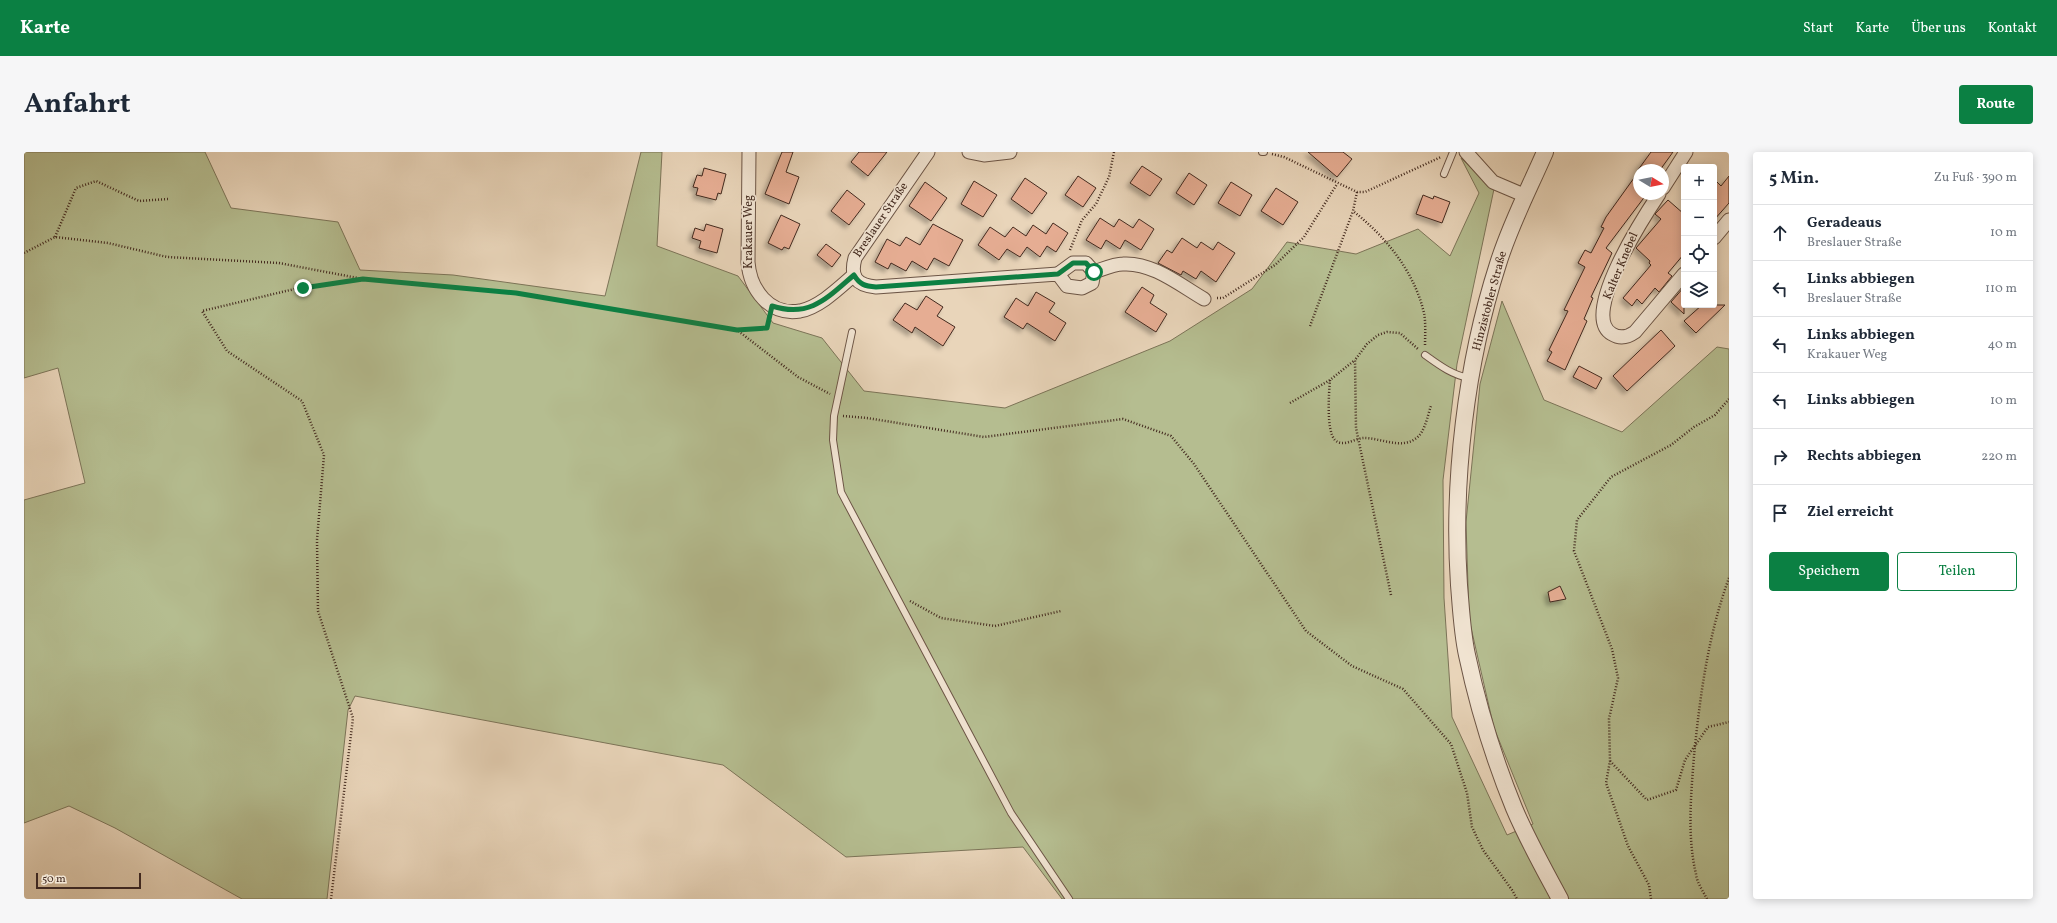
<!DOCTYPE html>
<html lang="de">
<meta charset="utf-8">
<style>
:root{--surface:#fff;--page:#f6f6f7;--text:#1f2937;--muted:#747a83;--line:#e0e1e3;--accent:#0b8043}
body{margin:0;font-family:Vollkorn,serif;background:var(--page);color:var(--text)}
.controls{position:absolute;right:12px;top:12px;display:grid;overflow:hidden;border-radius:4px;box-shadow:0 2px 10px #0003}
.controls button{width:36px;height:36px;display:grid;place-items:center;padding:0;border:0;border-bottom:1px solid var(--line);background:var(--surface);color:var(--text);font:20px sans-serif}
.compass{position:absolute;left:1609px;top:12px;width:36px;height:36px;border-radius:50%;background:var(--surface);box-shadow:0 2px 10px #0003;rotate:100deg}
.scale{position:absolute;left:12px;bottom:10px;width:105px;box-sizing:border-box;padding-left:4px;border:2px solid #432a1f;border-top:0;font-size:11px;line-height:14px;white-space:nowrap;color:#432a1f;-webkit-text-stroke:3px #f1e4d2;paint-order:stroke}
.stop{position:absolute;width:12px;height:12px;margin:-9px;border:3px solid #0b8043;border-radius:50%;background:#fff}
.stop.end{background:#0b8043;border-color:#fff;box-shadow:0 1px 4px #0008}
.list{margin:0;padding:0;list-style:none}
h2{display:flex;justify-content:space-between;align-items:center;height:52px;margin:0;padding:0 16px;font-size:17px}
h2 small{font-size:13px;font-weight:400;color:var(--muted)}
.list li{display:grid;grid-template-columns:26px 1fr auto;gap:12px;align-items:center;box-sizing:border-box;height:56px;padding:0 16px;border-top:1px solid var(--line)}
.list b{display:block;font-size:15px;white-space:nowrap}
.list p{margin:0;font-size:13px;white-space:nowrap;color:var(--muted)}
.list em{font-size:13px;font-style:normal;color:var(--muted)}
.actions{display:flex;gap:8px;padding:12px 16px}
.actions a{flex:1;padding:9px 0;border:1px solid var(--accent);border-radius:4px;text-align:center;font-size:14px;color:var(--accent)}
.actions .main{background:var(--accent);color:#fff}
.icon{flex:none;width:22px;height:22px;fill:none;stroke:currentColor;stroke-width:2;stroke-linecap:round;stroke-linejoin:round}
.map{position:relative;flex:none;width:1705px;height:747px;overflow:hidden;border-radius:4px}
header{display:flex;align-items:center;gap:24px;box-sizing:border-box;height:56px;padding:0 20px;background:var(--accent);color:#fff}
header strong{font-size:19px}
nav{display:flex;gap:22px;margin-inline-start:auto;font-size:14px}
.intro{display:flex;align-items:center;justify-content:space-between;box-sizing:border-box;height:96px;padding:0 24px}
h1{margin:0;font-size:28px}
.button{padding:10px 18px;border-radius:4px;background:var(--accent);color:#fff;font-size:14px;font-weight:700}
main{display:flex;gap:24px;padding:0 24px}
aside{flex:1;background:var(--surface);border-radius:4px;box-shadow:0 2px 10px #0003}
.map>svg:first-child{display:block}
.green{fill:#b5bd90;stroke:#7c7458}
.building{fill:#e6ad93;stroke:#432a1f;filter:url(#shadow)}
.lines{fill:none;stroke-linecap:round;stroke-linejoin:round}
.service-casing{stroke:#6c5546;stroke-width:8}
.minor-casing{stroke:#6c5546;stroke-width:15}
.tertiary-casing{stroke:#6c5546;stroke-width:18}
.path{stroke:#432a1f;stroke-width:2.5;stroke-dasharray:1 2;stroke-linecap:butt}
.service{stroke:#f1e4d2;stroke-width:6}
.minor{stroke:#f1e4d2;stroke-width:13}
.tertiary{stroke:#f1e4d2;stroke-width:16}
.route{stroke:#0b8043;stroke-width:5}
.labels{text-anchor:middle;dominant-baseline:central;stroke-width:3.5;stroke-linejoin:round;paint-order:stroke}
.street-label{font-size:12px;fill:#432a1f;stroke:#f1e4d2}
</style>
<header>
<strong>Karte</strong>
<nav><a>Start</a><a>Karte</a><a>Über uns</a><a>Kontakt</a></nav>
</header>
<div class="intro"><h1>Anfahrt</h1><a class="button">Route</a></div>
<main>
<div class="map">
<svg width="1705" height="747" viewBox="0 0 1705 747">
<defs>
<filter id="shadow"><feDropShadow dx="-3.5" dy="3.5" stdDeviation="2" flood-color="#0004"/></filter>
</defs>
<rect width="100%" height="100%" fill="#e9d5ba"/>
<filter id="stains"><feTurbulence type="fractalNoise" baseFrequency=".005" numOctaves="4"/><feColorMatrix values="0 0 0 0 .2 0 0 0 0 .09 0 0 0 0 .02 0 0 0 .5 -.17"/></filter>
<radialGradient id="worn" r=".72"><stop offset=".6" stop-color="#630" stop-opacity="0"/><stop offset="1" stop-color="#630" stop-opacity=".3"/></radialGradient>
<path class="green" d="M0,0H181L207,56L314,70L336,118L429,123L581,144L617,0H638L633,94L714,124L749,171L798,186L840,239L981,256L1146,189L1228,137L1263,90L1332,102L1394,77L1426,104L1455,41L1437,6L1470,37L1433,212L1419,328L1420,446L1428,565L1483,683L1509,672L1470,576L1445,467L1442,370L1456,232L1478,149L1520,248L1598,280L1693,195L1705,197V747H1038L999,695L822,705L699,613L331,544L324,558L303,747H218L91,676L45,654L0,671V348L61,331L34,216L0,226Z"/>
<g class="building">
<path d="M758,0H769L762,20L775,25L765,52L741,42Z"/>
<path d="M835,0H863L844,24L827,10Z"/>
<path d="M1284,0H1319L1328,7L1313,25Z"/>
<path d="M1627,0H1649L1636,18H1614Z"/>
<path d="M1118,14L1138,27L1126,44L1106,31Z"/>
<path d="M680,16L702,22L697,42L694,41L692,48L672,43L674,36L669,35L673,23L678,24Z"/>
<path d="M1615,19V42L1622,43L1582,96L1588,101L1567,145L1569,146L1560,167L1563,169L1541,218L1523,209L1528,200L1525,198L1544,159L1540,158L1561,115L1554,111L1561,98L1567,101L1580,76L1577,75L1582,65Z"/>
<path d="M1165,21L1183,33L1170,53L1152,41Z"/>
<path d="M1054,24L1072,36L1059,55L1041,43Z"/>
<path d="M1705,24V51L1690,68V27L1697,34Z"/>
<path d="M1001,26L1023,41L1008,62L987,47Z"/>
<path d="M950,29L973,43L959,65L937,52Z"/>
<path d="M901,30L923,46L907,69L885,54Z"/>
<path d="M1207,30L1228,43L1216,64L1194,51Z"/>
<path d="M1252,36L1274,50L1259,73L1237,59Z"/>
<path d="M823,38L841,52L825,73L807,59Z"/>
<path d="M1399,43L1409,47L1410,44L1426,50L1418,71L1392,62Z"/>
<path d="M1644,48L1660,62V102L1644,121L1648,124L1635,140L1631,136L1618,152L1613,147L1608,154L1599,146L1627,113L1625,111L1626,109L1612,96L1637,67L1631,62Z"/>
<path d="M757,63L776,72L765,97L760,95L758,98L744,91Z"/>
<path d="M1076,66L1090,75L1095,67L1109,76L1115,67L1130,77L1117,98L1101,88L1096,97L1082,88L1077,97L1062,88Z"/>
<path d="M1029,71L1044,81L1032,100L1023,94L1016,105L1003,95L996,105L983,97L975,108L954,93L966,75L981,85L989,75L1002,84L1009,73L1022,82Z"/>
<path d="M682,72L699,77L693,101L675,96L677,89L668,86L671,76L680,79Z"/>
<path d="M909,72L939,88L925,114L910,106L903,118L888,109L882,119L867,111L864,117L851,110L863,87L876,94L882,85L896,93Z"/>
<path d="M1158,86L1173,96L1177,90L1189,98L1194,90L1211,101L1192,130L1177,119L1172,127L1159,119L1157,123L1134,111L1143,98L1148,101Z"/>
<path d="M802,92L817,103L808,115L793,103Z"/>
<path d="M1118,135L1130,143L1126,151L1143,162L1132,180L1101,160Z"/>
<path d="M1660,135V162L1647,150Z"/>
<path d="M1012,140L1031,151L1025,160L1042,171L1031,189L1003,171L999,177L980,165L992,146L1004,154Z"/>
<path d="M902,144L919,155L913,164L931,175L919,194L891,175L888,181L869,168L881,151L893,158Z"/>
<path d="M1678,153H1701L1672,181L1660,169Z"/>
<path d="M1637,178L1651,194L1603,239L1589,224Z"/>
<path d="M1555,214L1578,226L1572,237L1549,225Z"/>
<path d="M1536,434L1542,447L1526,450L1524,440Z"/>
</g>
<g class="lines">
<defs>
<g id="service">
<path d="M1238,0H1240"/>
<path d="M1420,22L1429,0"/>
<path d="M828,180L810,264L809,288L817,340L987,661L1045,747"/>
<path d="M1401,203C1415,213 1428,223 1445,226"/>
</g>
<g id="minor">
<path d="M725,0L724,110C726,137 745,164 776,159C796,155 815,136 830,123"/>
<path d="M904,0L831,106C826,125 832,133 852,135L1034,122L1043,134L1058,136L1068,131L1070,120C1079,117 1090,112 1099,112C1128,110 1156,133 1180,147"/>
<path d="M945,0L960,3L986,0"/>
<path d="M1442,0L1469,30L1502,44"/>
<path d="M1639,36L1662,0"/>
<path d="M1635,42C1621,63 1555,164 1588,182C1596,187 1604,185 1611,180L1660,122"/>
<path d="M1690,86L1705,68"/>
<path d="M1034,122L1049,111H1062L1070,120"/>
</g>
<path id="tertiary" d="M1521,0C1505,37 1486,73 1474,112C1442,211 1428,329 1435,433C1437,456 1438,480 1443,503C1454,555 1470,607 1490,656C1503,687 1520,717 1536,747"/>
</defs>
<use href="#service" class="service-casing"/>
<use href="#minor" class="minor-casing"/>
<use href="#tertiary" class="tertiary-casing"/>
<g class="path">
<path d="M1248,2L1260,5L1333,40H1341L1417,5"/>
<path d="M1333,40L1329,59C1362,85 1390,119 1400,161C1402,171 1401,184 1401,195"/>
<path d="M31,85L52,36L72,29L115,49L144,47"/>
<path d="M1046,98L1058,68L1072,52L1085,25L1090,0"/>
<path d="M0,101L31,85L84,91L143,105L255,111L339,127L492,141L713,178L774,225L806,242"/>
<path d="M1193,146H1199L1251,113L1280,85L1313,32"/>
<path d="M1286,174L1329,59"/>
<path d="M713,178L743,176L745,167"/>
<path d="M1306,228C1305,240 1302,279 1311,288C1319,296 1331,286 1340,286C1356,286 1377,297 1391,287C1401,281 1403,265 1407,254"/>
<path d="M1266,251L1306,228L1331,208"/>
<path d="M819,264L843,266L960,285L1099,267L1147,284L1170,312L1282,479L1328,514L1379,537L1427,592L1443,641L1448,675L1459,698L1488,738L1493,747"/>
<path d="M1367,443L1332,276L1331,208L1343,192L1354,183L1363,180L1376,181L1394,197"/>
<path d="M886,449L917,466L971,474L1037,459"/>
<path d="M1586,609L1623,648L1652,638L1661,608L1684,575L1705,570"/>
<path d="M307,747L329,566L294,459L293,388L300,303L278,249L203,199L178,159L279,135L336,128"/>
<path d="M1627,747L1625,733L1604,694L1582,631L1586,609L1585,567L1594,526L1588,497L1550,399L1553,368L1587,325L1647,293L1670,275L1691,263L1705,247"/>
<path d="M1683,747C1679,739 1673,731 1672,722C1663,684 1667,643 1670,604C1676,544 1684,483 1705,426"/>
</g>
<use href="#service" class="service"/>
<use href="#minor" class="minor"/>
<use href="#tertiary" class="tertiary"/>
</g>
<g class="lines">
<path class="route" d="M279,136L339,127L492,141L713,178L743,176L748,154C786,166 803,146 830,123C836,133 841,134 852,135L1034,122L1049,111H1062L1070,120"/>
</g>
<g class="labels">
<g class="street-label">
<text transform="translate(857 68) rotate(-56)">Breslauer Straße</text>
<text transform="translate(725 80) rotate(-90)">Krakauer Weg</text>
<text transform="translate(1597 114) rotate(-67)">Kalter Knebel</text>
<text transform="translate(1466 149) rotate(-75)">Hinzistobler Straße</text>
</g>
</g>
<rect width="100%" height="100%" filter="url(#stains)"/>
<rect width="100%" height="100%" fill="url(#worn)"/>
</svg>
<div class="controls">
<button>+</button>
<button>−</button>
<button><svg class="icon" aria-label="locate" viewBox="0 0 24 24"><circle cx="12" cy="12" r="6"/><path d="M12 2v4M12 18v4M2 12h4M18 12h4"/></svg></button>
<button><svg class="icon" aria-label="layers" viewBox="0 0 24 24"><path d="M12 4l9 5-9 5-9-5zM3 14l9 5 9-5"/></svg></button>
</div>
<svg class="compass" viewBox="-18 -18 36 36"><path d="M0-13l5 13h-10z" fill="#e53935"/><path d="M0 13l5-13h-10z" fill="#747a83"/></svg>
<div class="scale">50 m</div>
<div class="stop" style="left:1070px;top:120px"></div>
<div class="stop end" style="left:279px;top:136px"></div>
</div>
<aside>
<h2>5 Min.<small>Zu Fuß · 390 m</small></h2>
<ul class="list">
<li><svg class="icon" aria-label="ahead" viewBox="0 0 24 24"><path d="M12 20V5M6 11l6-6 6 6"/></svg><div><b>Geradeaus</b><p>Breslauer Straße</p></div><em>10 m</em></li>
<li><svg class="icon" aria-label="left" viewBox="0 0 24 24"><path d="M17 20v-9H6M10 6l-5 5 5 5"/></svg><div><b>Links abbiegen</b><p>Breslauer Straße</p></div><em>110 m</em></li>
<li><svg class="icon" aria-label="left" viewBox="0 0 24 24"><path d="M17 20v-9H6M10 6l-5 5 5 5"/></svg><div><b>Links abbiegen</b><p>Krakauer Weg</p></div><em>40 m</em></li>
<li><svg class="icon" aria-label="left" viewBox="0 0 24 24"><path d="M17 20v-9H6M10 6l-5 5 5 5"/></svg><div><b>Links abbiegen</b></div><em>10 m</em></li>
<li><svg class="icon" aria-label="right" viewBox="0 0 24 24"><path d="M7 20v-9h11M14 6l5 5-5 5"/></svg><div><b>Rechts abbiegen</b></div><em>220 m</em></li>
<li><svg class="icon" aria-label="arrive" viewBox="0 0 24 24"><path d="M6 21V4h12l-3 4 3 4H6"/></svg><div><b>Ziel erreicht</b></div></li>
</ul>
<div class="actions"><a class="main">Speichern</a><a>Teilen</a></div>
</aside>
</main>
